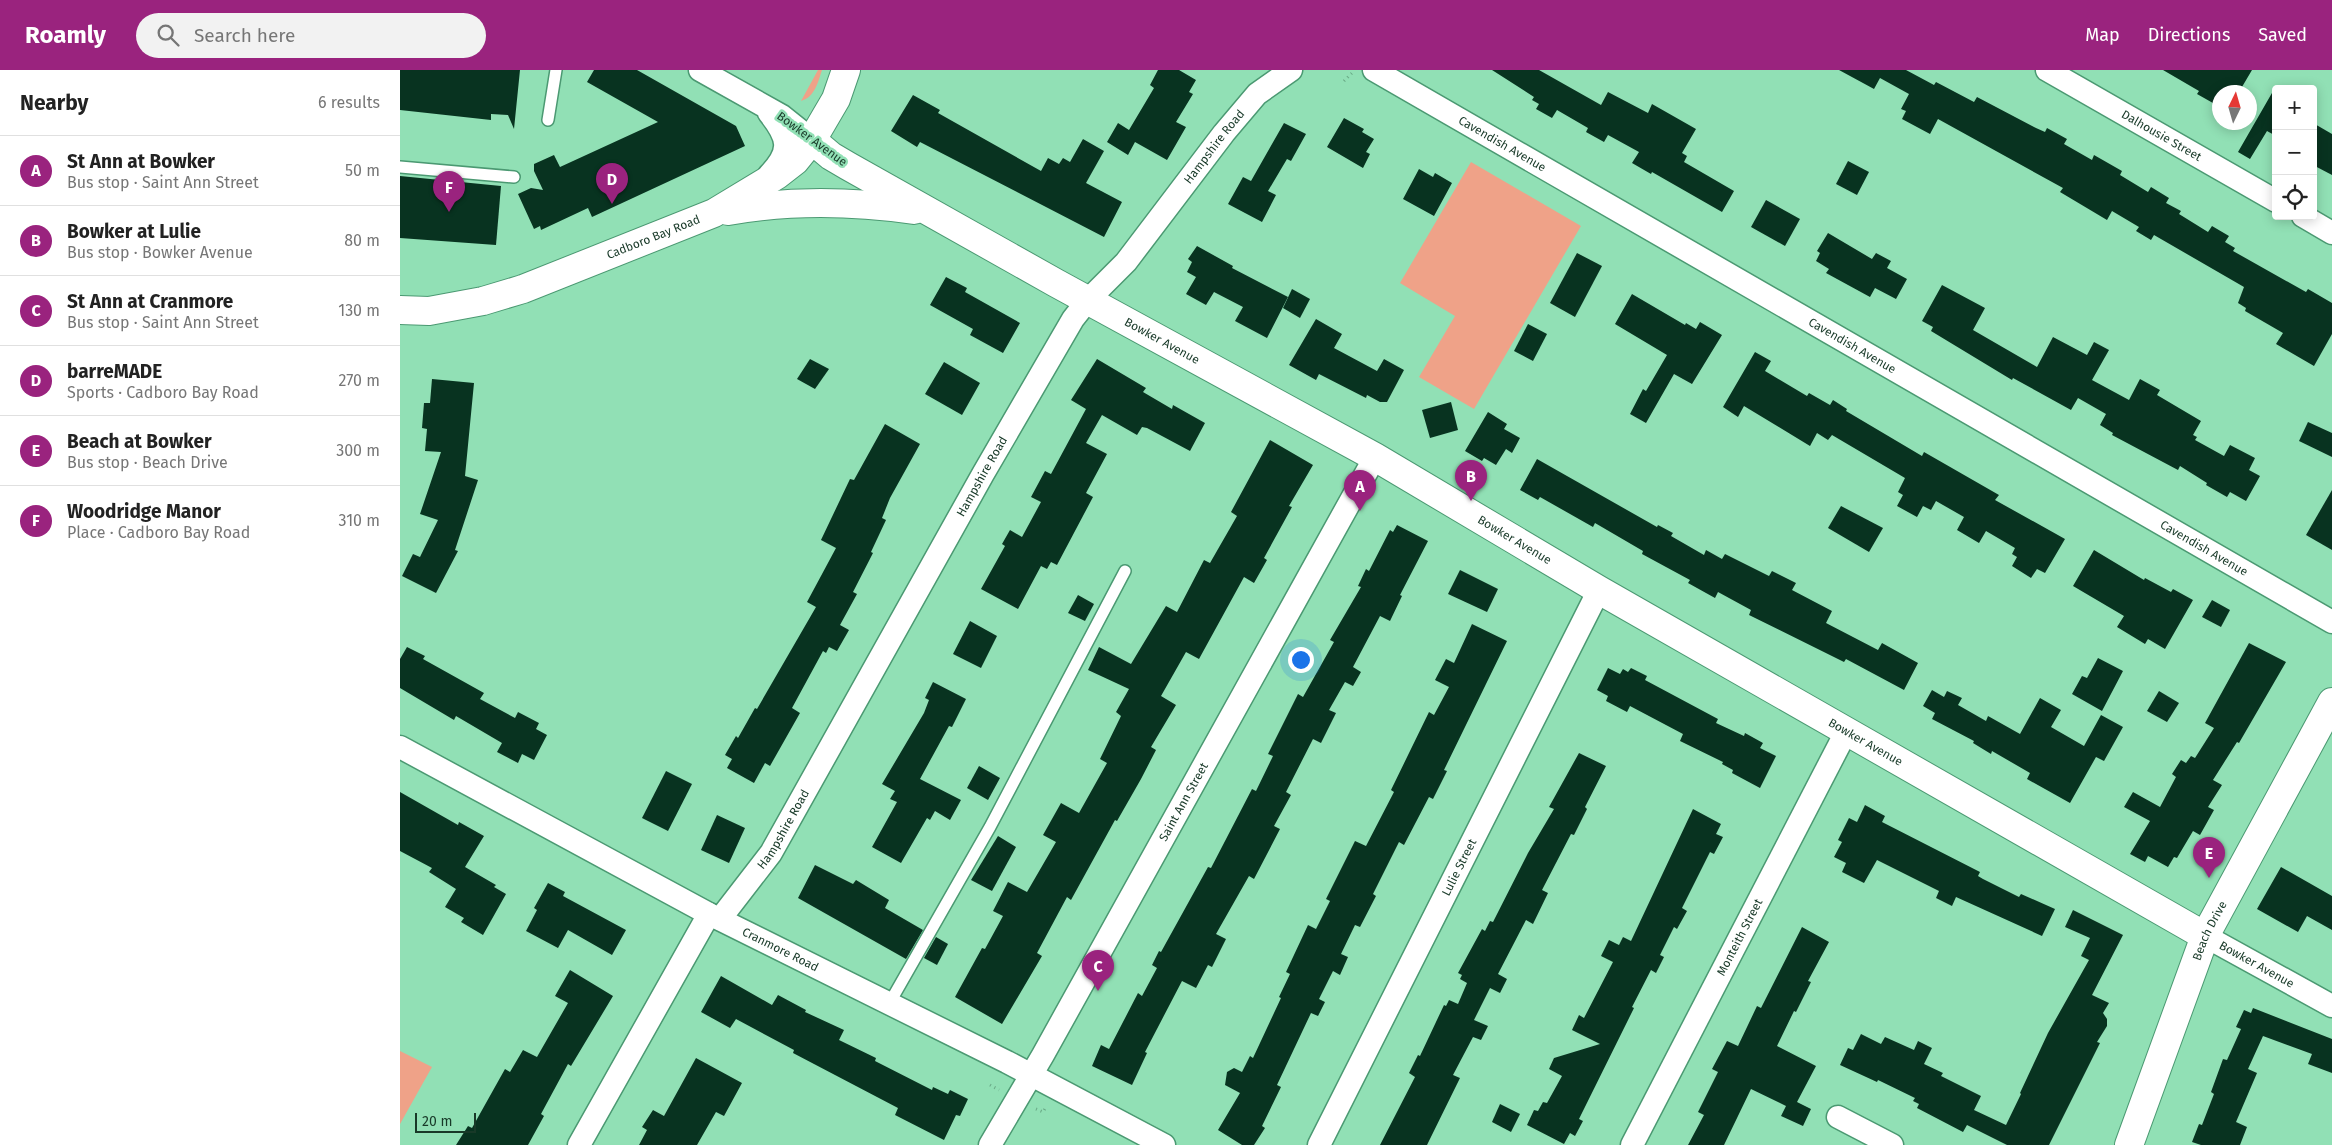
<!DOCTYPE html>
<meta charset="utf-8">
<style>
:root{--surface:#fff;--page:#f2f2f2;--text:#222;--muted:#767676;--line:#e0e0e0;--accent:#9a237e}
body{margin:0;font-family:"Fira Sans",sans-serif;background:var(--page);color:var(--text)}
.controls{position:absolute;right:15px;top:15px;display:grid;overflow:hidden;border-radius:5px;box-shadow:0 2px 12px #0003}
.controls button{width:45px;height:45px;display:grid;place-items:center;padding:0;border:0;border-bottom:1px solid var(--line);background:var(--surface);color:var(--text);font:25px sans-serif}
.compass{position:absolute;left:1812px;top:15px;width:45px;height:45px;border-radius:50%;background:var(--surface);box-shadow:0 2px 12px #0003;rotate:5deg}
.scale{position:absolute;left:15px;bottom:12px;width:61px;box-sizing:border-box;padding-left:5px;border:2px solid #183928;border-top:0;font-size:14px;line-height:18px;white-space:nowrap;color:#183928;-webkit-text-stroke:4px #91e0b5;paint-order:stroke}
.you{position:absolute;left:900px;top:589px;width:18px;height:18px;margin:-12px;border:4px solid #fff;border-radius:50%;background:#1a73e8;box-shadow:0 0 0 8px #1a73e833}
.badge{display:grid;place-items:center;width:32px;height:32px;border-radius:50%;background:var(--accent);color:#fff;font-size:16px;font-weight:700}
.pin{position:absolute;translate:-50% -41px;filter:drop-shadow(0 1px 2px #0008)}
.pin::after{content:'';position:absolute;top:26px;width:18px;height:15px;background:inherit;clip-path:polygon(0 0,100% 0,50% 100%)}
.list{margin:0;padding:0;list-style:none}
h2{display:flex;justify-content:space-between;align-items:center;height:65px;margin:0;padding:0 20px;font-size:21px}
h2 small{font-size:16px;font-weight:400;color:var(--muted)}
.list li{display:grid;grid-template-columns:32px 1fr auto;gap:15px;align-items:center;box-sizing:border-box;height:70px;padding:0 20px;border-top:1px solid var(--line)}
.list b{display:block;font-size:19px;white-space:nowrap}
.list p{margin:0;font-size:16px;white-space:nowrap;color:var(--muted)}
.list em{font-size:16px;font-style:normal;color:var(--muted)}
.icon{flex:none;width:28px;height:28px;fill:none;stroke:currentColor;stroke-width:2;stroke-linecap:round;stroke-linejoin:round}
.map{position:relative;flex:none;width:1932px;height:1075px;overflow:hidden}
header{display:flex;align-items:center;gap:30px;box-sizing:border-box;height:70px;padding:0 25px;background:var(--accent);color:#fff}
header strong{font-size:24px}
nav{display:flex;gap:28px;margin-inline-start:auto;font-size:18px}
.search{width:350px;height:45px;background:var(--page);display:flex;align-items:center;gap:12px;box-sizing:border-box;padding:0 18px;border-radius:28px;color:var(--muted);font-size:19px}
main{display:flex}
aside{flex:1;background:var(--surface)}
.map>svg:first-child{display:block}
.green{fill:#efa288}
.building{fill:#083320}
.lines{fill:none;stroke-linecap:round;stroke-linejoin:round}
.lane-casing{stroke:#4b9972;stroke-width:14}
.street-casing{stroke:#4b9972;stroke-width:25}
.secondary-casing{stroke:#4b9972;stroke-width:30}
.path{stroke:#69a986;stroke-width:3;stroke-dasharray:1 4;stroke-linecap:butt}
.lane{stroke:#fff;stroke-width:11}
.street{stroke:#fff;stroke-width:22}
.secondary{stroke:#fff;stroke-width:28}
.labels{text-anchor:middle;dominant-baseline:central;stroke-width:5;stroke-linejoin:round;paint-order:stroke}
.street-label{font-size:12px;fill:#183928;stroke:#91e0b5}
</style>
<header>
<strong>Roamly</strong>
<div class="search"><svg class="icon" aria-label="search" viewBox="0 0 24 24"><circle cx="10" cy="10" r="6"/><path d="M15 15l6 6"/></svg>Search here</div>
<nav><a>Map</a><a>Directions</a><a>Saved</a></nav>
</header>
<main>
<aside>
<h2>Nearby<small>6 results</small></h2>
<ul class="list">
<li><span class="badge">A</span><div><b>St Ann at Bowker</b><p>Bus stop · Saint Ann Street</p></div><em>50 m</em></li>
<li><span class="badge">B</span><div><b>Bowker at Lulie</b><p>Bus stop · Bowker Avenue</p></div><em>80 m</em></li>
<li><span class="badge">C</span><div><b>St Ann at Cranmore</b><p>Bus stop · Saint Ann Street</p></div><em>130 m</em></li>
<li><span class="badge">D</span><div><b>barreMADE</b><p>Sports · Cadboro Bay Road</p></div><em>270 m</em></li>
<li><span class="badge">E</span><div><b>Beach at Bowker</b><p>Bus stop · Beach Drive</p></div><em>300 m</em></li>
<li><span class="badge">F</span><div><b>Woodridge Manor</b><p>Place · Cadboro Bay Road</p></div><em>310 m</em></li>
</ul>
</aside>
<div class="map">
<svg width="1932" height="1075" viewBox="0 0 1932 1075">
<rect width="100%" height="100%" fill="#91e0b5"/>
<g class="green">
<path d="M418,0H422C418,12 415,27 401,31Z"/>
<path d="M1071,92L1181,156L1074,339L1019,307L1055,246L1000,213Z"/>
<path d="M0,981L32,997L0,1054Z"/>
</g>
<g class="building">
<path d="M0,0H120L114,59L108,45L91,44V50L0,40Z"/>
<path d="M194,0H237L336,56L345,76L192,147L188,138L141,160L140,156L134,159L118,124L131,118L143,120L134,101V94L154,85L160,97L258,52L187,12Z"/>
<path d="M758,0H779L796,10L789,22L793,24L776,52L786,57L767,90L735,72L728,85L707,72L718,53L729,60L754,18L750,15Z"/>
<path d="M1092,0H1139L1201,35L1208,22L1248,43L1252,34L1296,59L1282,83L1287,86L1284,92L1334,121L1322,142L1252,102L1251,104L1232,93L1239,82L1208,65L1204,72L1186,62L1188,58L1157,40L1152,48L1136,39L1139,34L1132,30L1134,27Z"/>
<path d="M1439,0H1506L1534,15L1536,12L1574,32L1577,27L1636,58L1645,62L1647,58L1667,69L1664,74L1692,90L1694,85L1722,101L1720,105L1748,122L1751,117L1769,128L1766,133L1781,141L1779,144L1808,162L1812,156L1829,166L1825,172L1835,178L1833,181L1906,222L1908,219L1932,233V264L1914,296L1876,274L1883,263L1845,241L1846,238L1838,233L1844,217L1754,165L1751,170L1736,161L1739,157L1712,141L1707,150L1660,122L1663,118L1538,49L1530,64L1502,49L1506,41L1501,39L1509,24L1480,8L1474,19Z"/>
<path d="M1763,0H1852L1839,22H1820V37L1797,24L1799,21Z"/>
<path d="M1876,16V66L1867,61L1850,89L1838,82Z"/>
<path d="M513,25L540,40L538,43L641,101L648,88L659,94L663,88L670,92L683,69L704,81L686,113L722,132L704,167L520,72L517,77L491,61Z"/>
<path d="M944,48L964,59L962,62L974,69L966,82L970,84L963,98L927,77Z"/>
<path d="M884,53L906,64L891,91L887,89L868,121L876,125L862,152L828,134L843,107L851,111Z"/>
<path d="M1913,53L1932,64V105L1913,95Z"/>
<path d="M1448,91L1469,102L1457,125L1436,114Z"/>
<path d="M1019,99L1033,107L1035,103L1052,113L1034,146L1003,129Z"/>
<path d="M0,106L101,116L96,175L0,168Z"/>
<path d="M1366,130L1400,149L1385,176L1351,157Z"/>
<path d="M1428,163L1472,189L1476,183L1491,191L1487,198L1507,209L1496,229L1475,218L1470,227L1426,203L1429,199L1416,191L1420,183L1417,181Z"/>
<path d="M797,176L833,196L832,198L888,227L867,268L835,251L843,237L814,222L806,235L786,224L796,207L787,202L792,192L788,189Z"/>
<path d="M1177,183L1202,196L1175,247L1150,233Z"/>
<path d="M546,207L567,218L565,222L620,253L603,283L570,265L573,259L530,235Z"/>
<path d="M1542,215L1585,238L1573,260L1637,297L1653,267L1687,285L1694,272L1709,280L1692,310L1729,330L1740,309L1760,320L1757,325L1801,351L1793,365L1797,367L1795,370L1824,386L1830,375L1855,388L1849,400L1860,406L1846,431L1830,422L1827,427L1806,415L1807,413L1780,396L1778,400L1712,365L1713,363L1700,355L1706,344L1678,328L1671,340L1613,308L1612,310L1531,261L1533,257L1522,251Z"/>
<path d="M892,219L910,229L900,248L883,238Z"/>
<path d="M1232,224L1285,255L1286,253L1296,259L1300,252L1322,265L1292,314L1274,304L1246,353L1230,344L1243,319L1246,321L1267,285L1215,254Z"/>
<path d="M916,249L942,264L934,278L977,301L984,289L1004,300L987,332H980L967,325L966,328L919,304L916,310L889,295Z"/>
<path d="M1128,254L1147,264L1133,291L1114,281Z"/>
<path d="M1355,282L1371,291L1365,301L1407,326L1409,323L1430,335L1433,330L1447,339L1446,341L1522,386L1524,382L1599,425L1595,430L1665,469L1645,503L1637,499L1631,508L1612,496L1617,487L1612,484L1615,478L1586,461L1579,473L1557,460L1564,447L1536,431L1531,440L1523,436L1517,447L1497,436L1503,425L1498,422L1505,408L1432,365L1428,370L1417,363L1410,376L1344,336L1338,347L1323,337Z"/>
<path d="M410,289L429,299L415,319L397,309Z"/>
<path d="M697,289L746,318L743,322L772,339L773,335L805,353L790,381L747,358L742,357L737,365L702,345L686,373L707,384L686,423L693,427L657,495L651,492L647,499L641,496L618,539L581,519L605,476L602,474L610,460L622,467L641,432L631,427L645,401L651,404L686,339L671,330Z"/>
<path d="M544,292L580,313L562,345L525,324Z"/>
<path d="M32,309L74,313L65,406L78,410L55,480L58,481L36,523L2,506L13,484L20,487L38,450L20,444L41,382L25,381L27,359L22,358L24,333H30Z"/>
<path d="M1051,332L1058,360L1030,368L1022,340Z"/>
<path d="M1088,342L1107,354L1104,359L1120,368L1112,383L1106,379L1096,395L1084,388L1082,391L1065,381Z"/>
<path d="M1908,352L1932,363V387L1899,371Z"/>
<path d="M485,354L520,374L490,428L482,448L486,450L471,482L473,483L453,522L457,524L440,555L449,560L437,581L429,577L426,583L423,581L392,638L400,643L370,696L365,693L354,713L327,698L332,689L325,685L336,666L338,668L355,638L357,639L416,537L407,532L436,478L421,470L450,409L454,410Z"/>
<path d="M870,370L913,395L889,436L892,437L864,488L867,490L854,513L844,507L799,589L786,582L761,626L776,635L751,677L756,680L741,709L717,751L715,750L671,830L667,827L637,883L642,886L602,954L555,927L582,878L585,879L603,846L593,841L608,812L627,822L656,772L643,765L661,733L679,743L707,693L700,689L721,646L716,642L729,619L688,600L699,577L731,594L766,536L777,542L804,490L810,493L837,446L831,442Z"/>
<path d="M1137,389L1257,457L1258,455L1273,463L1271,466L1304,485L1306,480L1322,489L1325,484L1369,506L1372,501L1396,513L1392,520L1432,541L1426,553L1478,580L1482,573L1518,593L1504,620L1446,589L1444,592L1349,545L1351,540L1318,522L1315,528L1288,513L1290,510L1242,484L1243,481L1195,453L1193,457L1140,427L1138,430L1120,420Z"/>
<path d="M1932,420V480L1906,465Z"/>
<path d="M1441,436L1483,458L1469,482L1428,458Z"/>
<path d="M997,455L1028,471L1000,525L1002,526L990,551L980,546L953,597L961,602L953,616L945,612L929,640L936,643L921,673L913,669L886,722L891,725L874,756L880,759L854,809L849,806L816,864L826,869L812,897L808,895L796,918L782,911L745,982L747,983L732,1015L692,996L701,975L709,979L738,923L742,926L757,898L752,895L759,881L761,882L808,797L811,798L852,719L856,721L873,686L868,684L898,624L903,627L934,572L930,570L961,517L958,516L966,499L969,501L990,460L993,462Z"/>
<path d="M1694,480L1744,510L1745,508L1771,522L1773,519L1793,530L1765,579L1748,569L1745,574L1717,557L1724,546L1673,516Z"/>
<path d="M1060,500L1098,519L1087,542L1048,524Z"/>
<path d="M678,525L694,534L685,551L668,543Z"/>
<path d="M1812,530L1830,540L1821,557L1802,547Z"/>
<path d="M570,551L597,566L581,598L553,584Z"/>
<path d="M1072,554L1107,571L1044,700L1047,701L1033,729L1029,727L1004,775L999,772L973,824L976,826L960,857L955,855L941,884L948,887L940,905L933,901L919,929L925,932L918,946L911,943L877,1015L881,1017L862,1056L865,1058L854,1075H842L818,1060L840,1023L825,1015L827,1002L834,998L842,1002L850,986L853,988L881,928L879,927L890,904L886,902L908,855L916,859L930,831L926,829L955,771L966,776L994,722L991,720L1029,642L1034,645L1049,617L1035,610L1046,589L1054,593Z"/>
<path d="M1849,573L1886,592L1839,673L1837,672L1813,710L1822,715L1808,737L1814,740L1800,765L1793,761L1777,788L1774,787L1768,797L1748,786L1745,792L1730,784L1750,751L1724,737L1733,722L1760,737L1776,707L1772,704L1781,690L1786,693L1791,686L1795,688L1814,658L1805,653Z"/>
<path d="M7,577L25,586L23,589L84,623L80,629L115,648L118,642L139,653L136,659L147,665L134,690L122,684L118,693L97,682L102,673L56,646L54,650L0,618V589Z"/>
<path d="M1698,588L1723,601L1702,641L1672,624L1682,606L1687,608Z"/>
<path d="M1208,598L1220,604L1223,599L1228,602L1231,598L1247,606L1245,610L1318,649L1316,653L1344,666L1345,663L1363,673L1360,678L1376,686L1360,718L1332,703L1333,700L1322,694L1323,692L1280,671L1283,664L1230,636L1227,642L1206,631L1208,626L1197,620Z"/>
<path d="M533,612L566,629L552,657L549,656L520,709L561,730L550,750L535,741L530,750L527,748L501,793L472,777L497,732L490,729L495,721L482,714L524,643L529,630L525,628Z"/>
<path d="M1532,620L1544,627L1547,621L1562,628L1558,635L1586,651L1588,646L1620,664L1640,628L1661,640L1651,657L1684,676L1701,645L1723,657L1704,691L1696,687L1670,733L1627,709L1630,703L1592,681L1591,684L1573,673L1574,671L1532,649L1535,643L1523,636Z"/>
<path d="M1759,621L1779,633L1767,652L1747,641Z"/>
<path d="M1179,683L1206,696L1185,737L1187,739L1174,765L1171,764L1142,820L1148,823L1133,854L1126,850L1098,904L1107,909L1100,923L1090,918L1074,950L1088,956L1081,970L1073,967L1053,1005L1060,1008L1027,1075H980L1015,1007L1009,1003L1018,985L1020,986L1044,935L1046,936L1049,930L1058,934L1067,913L1060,909L1062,905L1058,903L1082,859L1085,861L1090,851L1093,852L1128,783L1154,739L1149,737Z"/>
<path d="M579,696L600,708L588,730L567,718Z"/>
<path d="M266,701L292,714L268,761L242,748Z"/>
<path d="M0,722L58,755L59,752L84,766L65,797L96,815L94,817L106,824L83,865L61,852L64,848L45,837L56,819L29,802L32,798L0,781Z"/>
<path d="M1465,735L1485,746L1482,752L1580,802L1578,806L1583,809L1619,827L1621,824L1655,839L1642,866L1556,827L1552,836L1536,828L1539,821L1477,790L1464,813L1442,802L1446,793L1434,787L1442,772L1438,770L1449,748L1457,752Z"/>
<path d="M1293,739L1321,754L1316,764L1323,767L1314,784L1310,782L1282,838L1287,841L1277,859L1274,857L1260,885L1264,887L1256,903L1251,900L1232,937L1234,938L1179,1049L1183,1051L1175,1066L1170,1063L1164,1074L1127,1055L1134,1040L1138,1041L1143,1032L1147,1033L1162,1006L1149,999L1154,988L1200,974L1172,960L1179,945L1184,948L1213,892L1201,886L1209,870L1219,875L1223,867L1231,871Z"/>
<path d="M317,745L345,758L329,793L301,780Z"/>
<path d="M598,766L616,777L592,821L571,810Z"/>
<path d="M415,795L453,814L456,810L489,830L485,838L523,860L506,889L398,828Z"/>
<path d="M1881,797L1932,826V860L1907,846L1898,862L1857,839Z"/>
<path d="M148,813L165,822L163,826L226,860L212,885L168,860L158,878L126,861L137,840L134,838Z"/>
<path d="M1673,840L1723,865L1692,925L1709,933L1703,943L1707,949V956L1697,972L1700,973L1649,1075H1607L1567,1055L1563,1062L1517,1038L1519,1034L1513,1031L1515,1028L1478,1010L1477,1012L1440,995L1448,978L1453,980L1461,964L1481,974L1485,967L1514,980L1518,971L1532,978L1524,994L1543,1003L1541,1006L1581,1026L1574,1040L1606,1055L1621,1024L1620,1023L1648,963L1689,890L1681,886L1690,868L1665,857Z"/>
<path d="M1402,857L1429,872L1408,911L1411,912L1396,942L1394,941L1377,976L1416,996L1397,1032L1411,1039L1403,1056L1381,1046L1386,1036L1351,1019L1324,1075H1288L1304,1045L1298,1042L1318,1002L1312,999L1327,971L1338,976L1357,936L1361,938Z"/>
<path d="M536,867L548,874L537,895L524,888Z"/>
<path d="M170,900L213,926L171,996L168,994L141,1044L144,1046L128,1075H56L68,1056L72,1058L105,999L110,1002L123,980L137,987L168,933L155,926Z"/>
<path d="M321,906L372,935L378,925L406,940L405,942L444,960L439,970L476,988L475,991L532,1020L533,1017L548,1024L550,1020L568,1029L560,1046L556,1045L544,1070L495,1045L498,1038L393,983L394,980L336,949L330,958L301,942Z"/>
<path d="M1853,938L1932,969V1003L1908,994L1912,984L1863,966L1848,999L1857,1003L1836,1052L1847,1057L1840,1075H1801L1792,1072L1799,1054L1802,1055L1814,1024L1811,1022L1823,989L1827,990L1841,959L1836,957L1844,940L1851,943Z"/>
<path d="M296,988L342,1013L324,1046L316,1042L297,1075H239L247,1060L242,1057L253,1040L264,1046Z"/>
<path d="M1100,1034L1120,1044L1111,1062L1092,1052Z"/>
</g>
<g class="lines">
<defs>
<g id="lane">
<path d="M148,50L156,0"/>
<path d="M0,97L114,107"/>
<path d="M489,934L590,757L725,501"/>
</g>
<g id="street">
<path d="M300,0L382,46L412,70"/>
<path id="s1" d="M974,0L1932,552"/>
<path id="s2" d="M1647,0L1876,131"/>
<path d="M369,105C392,81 389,68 369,43"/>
<path d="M1903,146L1932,163"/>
<path id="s3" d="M0,677L309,844L607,992L764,1075"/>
<path id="s4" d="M320,849L371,783L583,404L673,249L688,230L726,192L824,63L857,24L891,0"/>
<path id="s5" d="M1805,866L1932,936"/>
<path d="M1438,1047L1492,1075"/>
<path d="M179,1075L309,844"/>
<path id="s6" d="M590,1075L643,985L975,387"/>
<path id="s7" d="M919,1075L1199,520"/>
<path id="s8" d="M1232,1075L1447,660"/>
</g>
<g id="secondary">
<path id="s9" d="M412,70L431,86L448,96L656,213L975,387L1199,520L1805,866"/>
<path d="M328,141C390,130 451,131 514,140"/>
<path id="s10" d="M0,240L29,241L83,231L123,219L314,143L377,105L395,91L412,70L436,29L446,0"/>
<path id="s11" d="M1729,1075L1805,866L1932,632"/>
</g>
</defs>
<use href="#lane" class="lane-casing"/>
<use href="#street" class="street-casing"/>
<use href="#secondary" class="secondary-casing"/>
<g class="path">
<path d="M944,11L954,1"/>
<path d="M590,1015L599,1020"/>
<path d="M636,1039L643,1042L646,1037"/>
</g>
<use href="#lane" class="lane"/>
<use href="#street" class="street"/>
<use href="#secondary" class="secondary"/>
</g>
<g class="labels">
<g class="street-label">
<text stroke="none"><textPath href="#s2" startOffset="132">Dalhousie Street</textPath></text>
<text transform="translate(412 69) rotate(36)">Bowker Avenue</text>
<text stroke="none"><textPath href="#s1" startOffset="148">Cavendish Avenue</textPath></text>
<text stroke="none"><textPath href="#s4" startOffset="920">Hampshire Road</textPath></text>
<text stroke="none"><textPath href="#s10" startOffset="266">Cadboro Bay Road</textPath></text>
<text stroke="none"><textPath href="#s9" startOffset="404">Bowker Avenue</textPath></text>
<text stroke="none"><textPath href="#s1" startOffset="552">Cavendish Avenue</textPath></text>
<text stroke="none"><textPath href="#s4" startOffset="515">Hampshire Road</textPath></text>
<text stroke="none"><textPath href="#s9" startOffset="809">Bowker Avenue</textPath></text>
<text stroke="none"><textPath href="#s1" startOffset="958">Cavendish Avenue</textPath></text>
<text stroke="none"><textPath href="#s9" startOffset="1214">Bowker Avenue</textPath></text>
<text stroke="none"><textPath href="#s6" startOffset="394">Saint Ann Street</textPath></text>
<text stroke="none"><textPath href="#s4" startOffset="110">Hampshire Road</textPath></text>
<text stroke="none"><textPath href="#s7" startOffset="311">Lulie Street</textPath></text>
<text stroke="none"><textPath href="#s11" startOffset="229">Beach Drive</textPath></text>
<text stroke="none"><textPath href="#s8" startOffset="234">Monteith Street</textPath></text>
<text stroke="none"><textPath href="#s3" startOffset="431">Cranmore Road</textPath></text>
<text stroke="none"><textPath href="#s5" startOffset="59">Bowker Avenue</textPath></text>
</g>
</g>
</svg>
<div class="controls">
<button>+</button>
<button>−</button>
<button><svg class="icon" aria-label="locate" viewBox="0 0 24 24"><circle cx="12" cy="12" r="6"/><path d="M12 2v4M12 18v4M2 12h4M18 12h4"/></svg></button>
</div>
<svg class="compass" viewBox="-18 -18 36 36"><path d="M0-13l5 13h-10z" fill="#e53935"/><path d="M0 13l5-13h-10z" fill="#767676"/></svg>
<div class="scale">20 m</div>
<div class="you"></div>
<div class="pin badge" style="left:960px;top:441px">A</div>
<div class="pin badge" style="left:1071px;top:431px">B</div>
<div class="pin badge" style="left:698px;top:921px">C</div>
<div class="pin badge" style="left:212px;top:134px">D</div>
<div class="pin badge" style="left:1809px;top:808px">E</div>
<div class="pin badge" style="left:49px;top:142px">F</div>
</div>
</main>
